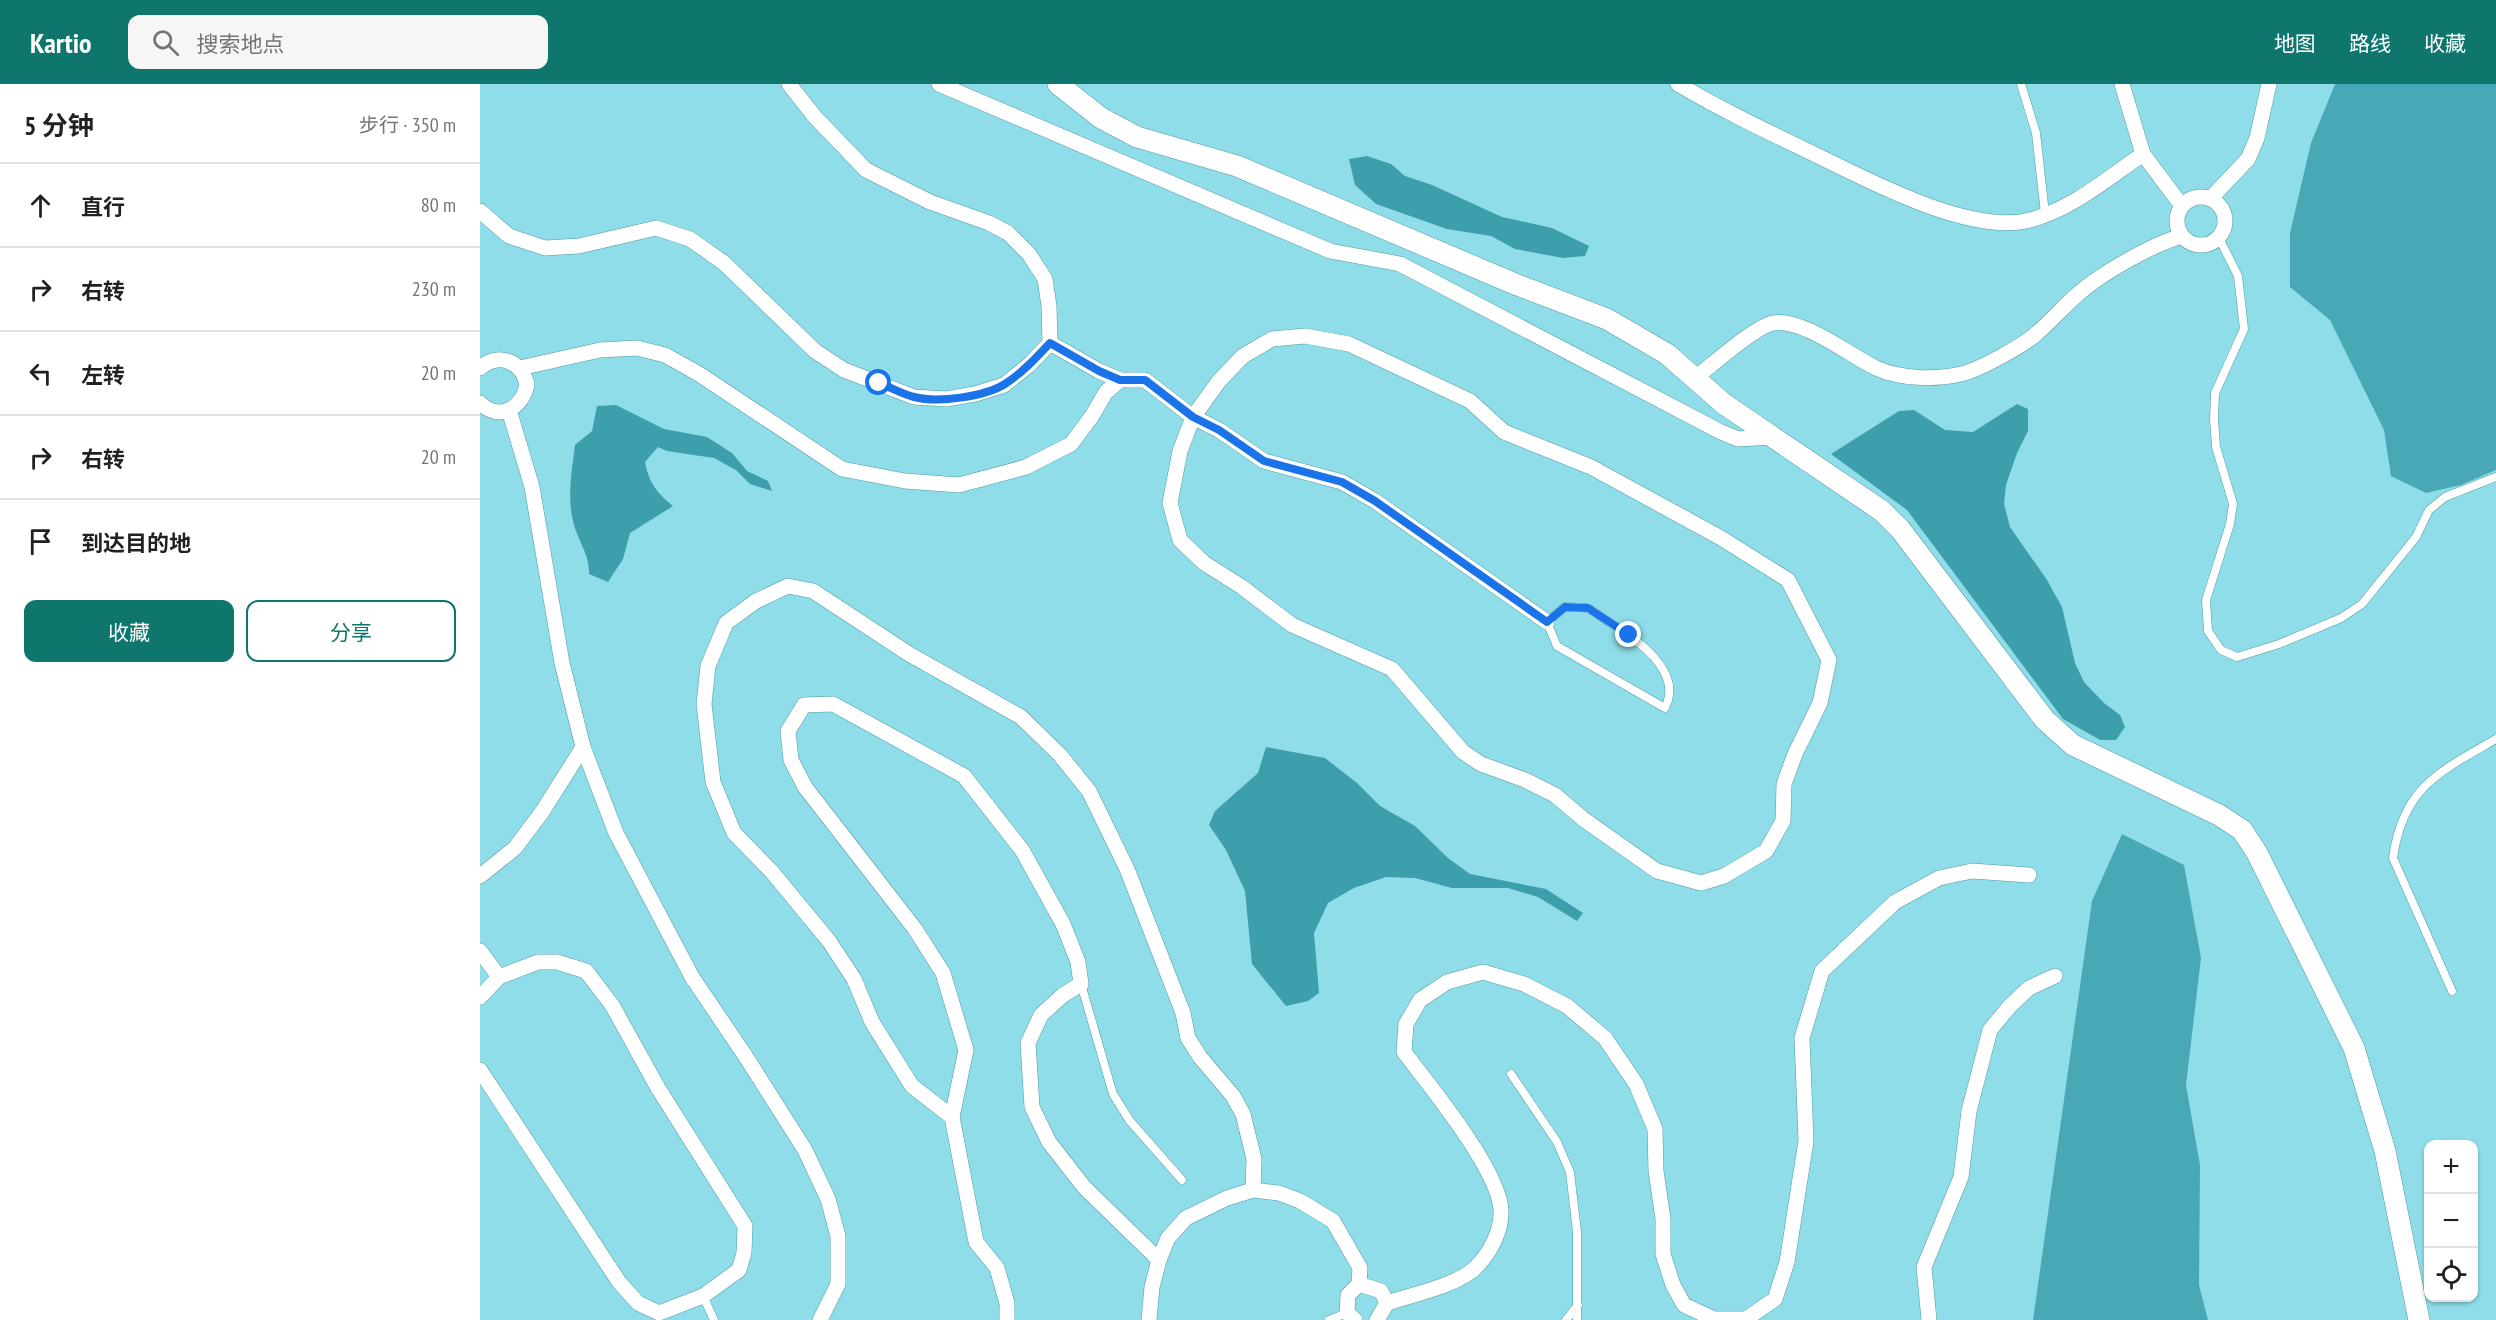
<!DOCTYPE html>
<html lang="zh">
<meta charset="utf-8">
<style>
:root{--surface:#fff;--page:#f6f6f6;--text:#202124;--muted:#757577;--line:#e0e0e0;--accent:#0f766e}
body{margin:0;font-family:"PT Sans Narrow","Noto Sans SC",sans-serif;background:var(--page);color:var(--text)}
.controls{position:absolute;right:18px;bottom:18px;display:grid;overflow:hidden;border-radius:12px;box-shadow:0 2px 4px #0004}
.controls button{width:54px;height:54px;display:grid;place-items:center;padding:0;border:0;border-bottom:2px solid var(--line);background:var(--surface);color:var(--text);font:30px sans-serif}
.stop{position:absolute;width:18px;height:18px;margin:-14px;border:4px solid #1a73e8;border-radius:50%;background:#fff}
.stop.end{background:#1a73e8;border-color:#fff;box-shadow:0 2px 6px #0008}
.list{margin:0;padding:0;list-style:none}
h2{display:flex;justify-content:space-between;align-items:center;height:78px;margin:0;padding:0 24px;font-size:26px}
h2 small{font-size:20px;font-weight:400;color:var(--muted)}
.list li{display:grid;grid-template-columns:39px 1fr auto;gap:18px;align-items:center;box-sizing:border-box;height:84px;padding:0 24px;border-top:2px solid var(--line)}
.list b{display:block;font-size:22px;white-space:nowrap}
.list em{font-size:20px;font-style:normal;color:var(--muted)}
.actions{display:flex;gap:12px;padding:18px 24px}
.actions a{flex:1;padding:14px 0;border:2px solid var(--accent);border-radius:12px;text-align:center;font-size:21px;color:var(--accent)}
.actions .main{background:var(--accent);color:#fff}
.icon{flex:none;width:33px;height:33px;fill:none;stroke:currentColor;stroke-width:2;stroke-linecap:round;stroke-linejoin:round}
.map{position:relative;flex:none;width:2016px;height:1236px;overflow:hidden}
header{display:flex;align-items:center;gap:36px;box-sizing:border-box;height:84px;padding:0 30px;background:var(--accent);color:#fff}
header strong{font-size:28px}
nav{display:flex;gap:33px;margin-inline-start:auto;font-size:21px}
.search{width:420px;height:54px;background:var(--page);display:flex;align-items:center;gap:15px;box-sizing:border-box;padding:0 21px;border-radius:12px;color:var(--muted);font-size:22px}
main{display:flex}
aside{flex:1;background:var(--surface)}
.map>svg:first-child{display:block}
.forest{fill:#48a8b5}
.water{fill:#3d9eac}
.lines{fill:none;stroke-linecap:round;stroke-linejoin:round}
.lane-casing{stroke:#4d9ba6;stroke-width:9}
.street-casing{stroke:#4d9ba6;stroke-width:16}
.secondary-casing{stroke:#4d9ba6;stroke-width:22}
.lane{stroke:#fff;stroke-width:8}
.street{stroke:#fff;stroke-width:15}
.secondary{stroke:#fff;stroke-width:21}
.route{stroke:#1a73e8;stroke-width:8}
</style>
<header>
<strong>Kartio</strong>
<div class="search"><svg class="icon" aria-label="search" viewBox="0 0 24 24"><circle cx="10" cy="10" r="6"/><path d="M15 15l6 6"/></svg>搜索地点</div>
<nav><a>地图</a><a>路线</a><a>收藏</a></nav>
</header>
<main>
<aside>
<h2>5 分钟<small>步行 · 350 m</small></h2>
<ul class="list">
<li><svg class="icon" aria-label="ahead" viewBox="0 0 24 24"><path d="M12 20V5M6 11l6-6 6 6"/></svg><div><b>直行</b></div><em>80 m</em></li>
<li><svg class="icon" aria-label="right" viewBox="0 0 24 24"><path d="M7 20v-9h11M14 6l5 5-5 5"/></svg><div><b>右转</b></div><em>230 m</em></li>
<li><svg class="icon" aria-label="left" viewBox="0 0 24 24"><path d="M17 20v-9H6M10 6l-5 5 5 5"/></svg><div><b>左转</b></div><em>20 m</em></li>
<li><svg class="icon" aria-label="right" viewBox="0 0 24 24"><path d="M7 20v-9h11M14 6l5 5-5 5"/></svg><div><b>右转</b></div><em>20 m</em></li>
<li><svg class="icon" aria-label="arrive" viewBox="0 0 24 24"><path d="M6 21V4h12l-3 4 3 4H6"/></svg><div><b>到达目的地</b></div></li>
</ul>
<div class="actions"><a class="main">收藏</a><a>分享</a></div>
</aside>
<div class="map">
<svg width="2016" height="1236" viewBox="0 0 2016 1236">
<rect width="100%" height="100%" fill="#8fdde9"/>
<g class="forest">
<path d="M1855,0H2016V386L1981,401L1946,409L1911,392L1904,346L1850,236L1810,203V149L1831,59Z"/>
<path d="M1642,750L1704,781L1721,874L1706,1001L1720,1081L1719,1201L1728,1236H1553L1612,817Z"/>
</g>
<g class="water">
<path d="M887,72L911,80L925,92L952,101L1022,133L1072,144L1109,162L1105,172L1083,174L1035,165L1011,152L967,145L896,120L875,101L869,75Z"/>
<path d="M1537,320L1548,325V347L1537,369L1526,401L1524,420L1530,443L1567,496L1582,523L1595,579L1604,598L1624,619L1640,631L1645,643L1636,656H1620L1583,635L1427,426L1351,370L1419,327L1434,326L1465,346L1493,348Z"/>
<path d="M136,321L184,345L227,353L252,369L267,387L288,397L292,407L270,400L256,386L234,374L187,367L178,363L165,378C169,399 177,409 193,422L150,449L143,475L128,498L109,490C110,470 97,456 93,437C87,413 92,385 95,361L112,347L117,322Z"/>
<path d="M786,663L845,674L877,699L900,722L935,742L968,774L990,790L1066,805L1103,829L1097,837L1058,813L1028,804H972L935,794L906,793L874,804L848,819L834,849L839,909L828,917L806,922L772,880L765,807L746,766L729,741L735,727L778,689Z"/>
</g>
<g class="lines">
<defs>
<g id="lane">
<path d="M1541,0L1556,49L1565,130"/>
<path d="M1739,154L1758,192L1764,245L1735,309L1734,335L1736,363L1753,420L1750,440L1726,516L1728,547L1741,566L1757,573L1799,560L1861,534L1882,520L1936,453L1949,426L1965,413L2016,393"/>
<path d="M1085,523C1092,524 1102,522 1109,525C1115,527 1122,534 1129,538C1156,555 1204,587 1185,624L1077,562L1067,538Z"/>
<path d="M601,900L633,1010L650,1037L702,1096"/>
<path d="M1972,907L1913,774C1923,703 1959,688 2016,655"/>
<path d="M1031,990L1077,1058L1090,1088L1097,1148V1236"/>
<path d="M223,1212L234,1236"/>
<path d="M849,1236L867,1229"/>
<path d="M1086,1236L1098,1221"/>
</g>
<g id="street">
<path d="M459,0L850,167L920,180L1241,348L1258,355L1292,353"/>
<path d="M1198,0C1242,26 1286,47 1332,69C1386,95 1490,152 1550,136C1592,125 1628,94 1663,70"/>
<path d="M1642,0L1663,70L1702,122"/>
<circle cx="1721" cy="137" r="24"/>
<path d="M1731,114L1768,75L1777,54L1789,0"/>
<path d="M0,127L29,152L65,164L99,162L176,144L210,155L244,179L335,267L364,286L434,313L466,315L495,310L524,301L549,281L570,259L569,222L565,195L549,170L528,149L509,139L450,118L386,86L335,33L309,0"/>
<path d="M825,252L869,260L990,317L1024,348L1111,383L1241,454L1308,496L1349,576L1340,619L1315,670L1304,700L1303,737L1286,767L1244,792L1221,799L1177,787L1102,734L1075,711L1045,696L1001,680L983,668L912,585L812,541L762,503L724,479L700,456L690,419L700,367L713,333L739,297L763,272L792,255Z"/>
<path d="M570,259L619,287L640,296"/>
<path d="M0,284C19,268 41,277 47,300C43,324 19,338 0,319"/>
<path d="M40,284L120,266L157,264L185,271L219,290L362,385L425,397L479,401L546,383L591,360L612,332L626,308L640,296H665L713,333L739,346L784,377L862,398L895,417L1067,538"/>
<path d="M1215,294C1231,282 1274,243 1293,239C1323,234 1369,271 1396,284C1420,295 1455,296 1481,290C1499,286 1542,262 1556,250C1571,237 1584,222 1599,209C1622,189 1673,160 1702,152"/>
<path d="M29,326L52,403L82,579L103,663L136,749L212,893L266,973L325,1066L348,1115L358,1152V1200L340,1236"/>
<path d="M0,792L35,764L62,728L103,663"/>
<path d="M0,867L19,893"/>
<path d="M0,913L19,893L58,878H77L106,887L132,921L178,1004L265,1142L264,1169L259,1186L223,1212L179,1229L158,1219L139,1198L0,986"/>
<path d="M472,1033L486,966L463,889L435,845L325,703L311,676L308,647L324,621L353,620L484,692L542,766L583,840L598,878L601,900L583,911L561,931L548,959L552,1023L569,1058L604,1103L679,1176"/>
<path d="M879,1200L901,1207L907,1219"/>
<path d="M527,1236V1219L517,1184L496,1158L472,1033L432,1002L392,938L374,895L349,857L292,788L254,749L233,698L224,620L228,582L246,539L276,517L308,502L333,507L429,570L541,633L580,671L609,707L647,785L703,929L708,954L720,973L753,1012L763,1030L774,1075L773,1106"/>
<path d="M669,1236L672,1203L679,1176L688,1154L706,1134L747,1114L773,1106L799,1109L820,1117L853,1137L880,1184L879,1200L868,1211L867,1229L875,1236"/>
<path d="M897,1236L907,1219C931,1211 979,1201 996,1183C1010,1169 1022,1147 1021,1126C1019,1086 950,1002 924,968L926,940L940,916L967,898L1003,888L1044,900L1087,922L1125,954L1156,1000L1175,1045L1176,1087L1183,1135V1170L1193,1201L1204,1221L1234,1235H1266L1295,1215L1307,1178L1326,1057L1322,954L1342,887L1415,818L1459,794L1492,787L1549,791"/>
<path d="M1449,1236L1444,1183L1481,1093L1489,1027L1510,946L1529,923L1549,904L1575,892"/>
</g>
<path id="secondary" d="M578,0L621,34L657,53L757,82L1035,200L1127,235L1187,270L1244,320L1402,427L1420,445L1565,636L1593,661L1739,731L1762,746L1777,769L1874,964L1905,1067L1939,1236"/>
</defs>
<use href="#lane" class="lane-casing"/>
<use href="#street" class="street-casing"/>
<use href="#secondary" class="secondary-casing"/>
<use href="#lane" class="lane"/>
<use href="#street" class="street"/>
<use href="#secondary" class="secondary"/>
</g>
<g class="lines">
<path class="route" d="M399,299C410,303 422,310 434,313C458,319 504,313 525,300C542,289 556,274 570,259L619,287L640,296H665L713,333L739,346L784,377L862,398L895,417L1067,538L1085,523L1108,524L1149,551"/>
</g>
</svg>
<div class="controls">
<button>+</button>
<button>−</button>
<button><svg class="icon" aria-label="locate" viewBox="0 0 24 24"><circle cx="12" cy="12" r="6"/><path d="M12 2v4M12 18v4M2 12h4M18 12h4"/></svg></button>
</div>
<div class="stop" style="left:399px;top:299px"></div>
<div class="stop end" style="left:1149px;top:551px"></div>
</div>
</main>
